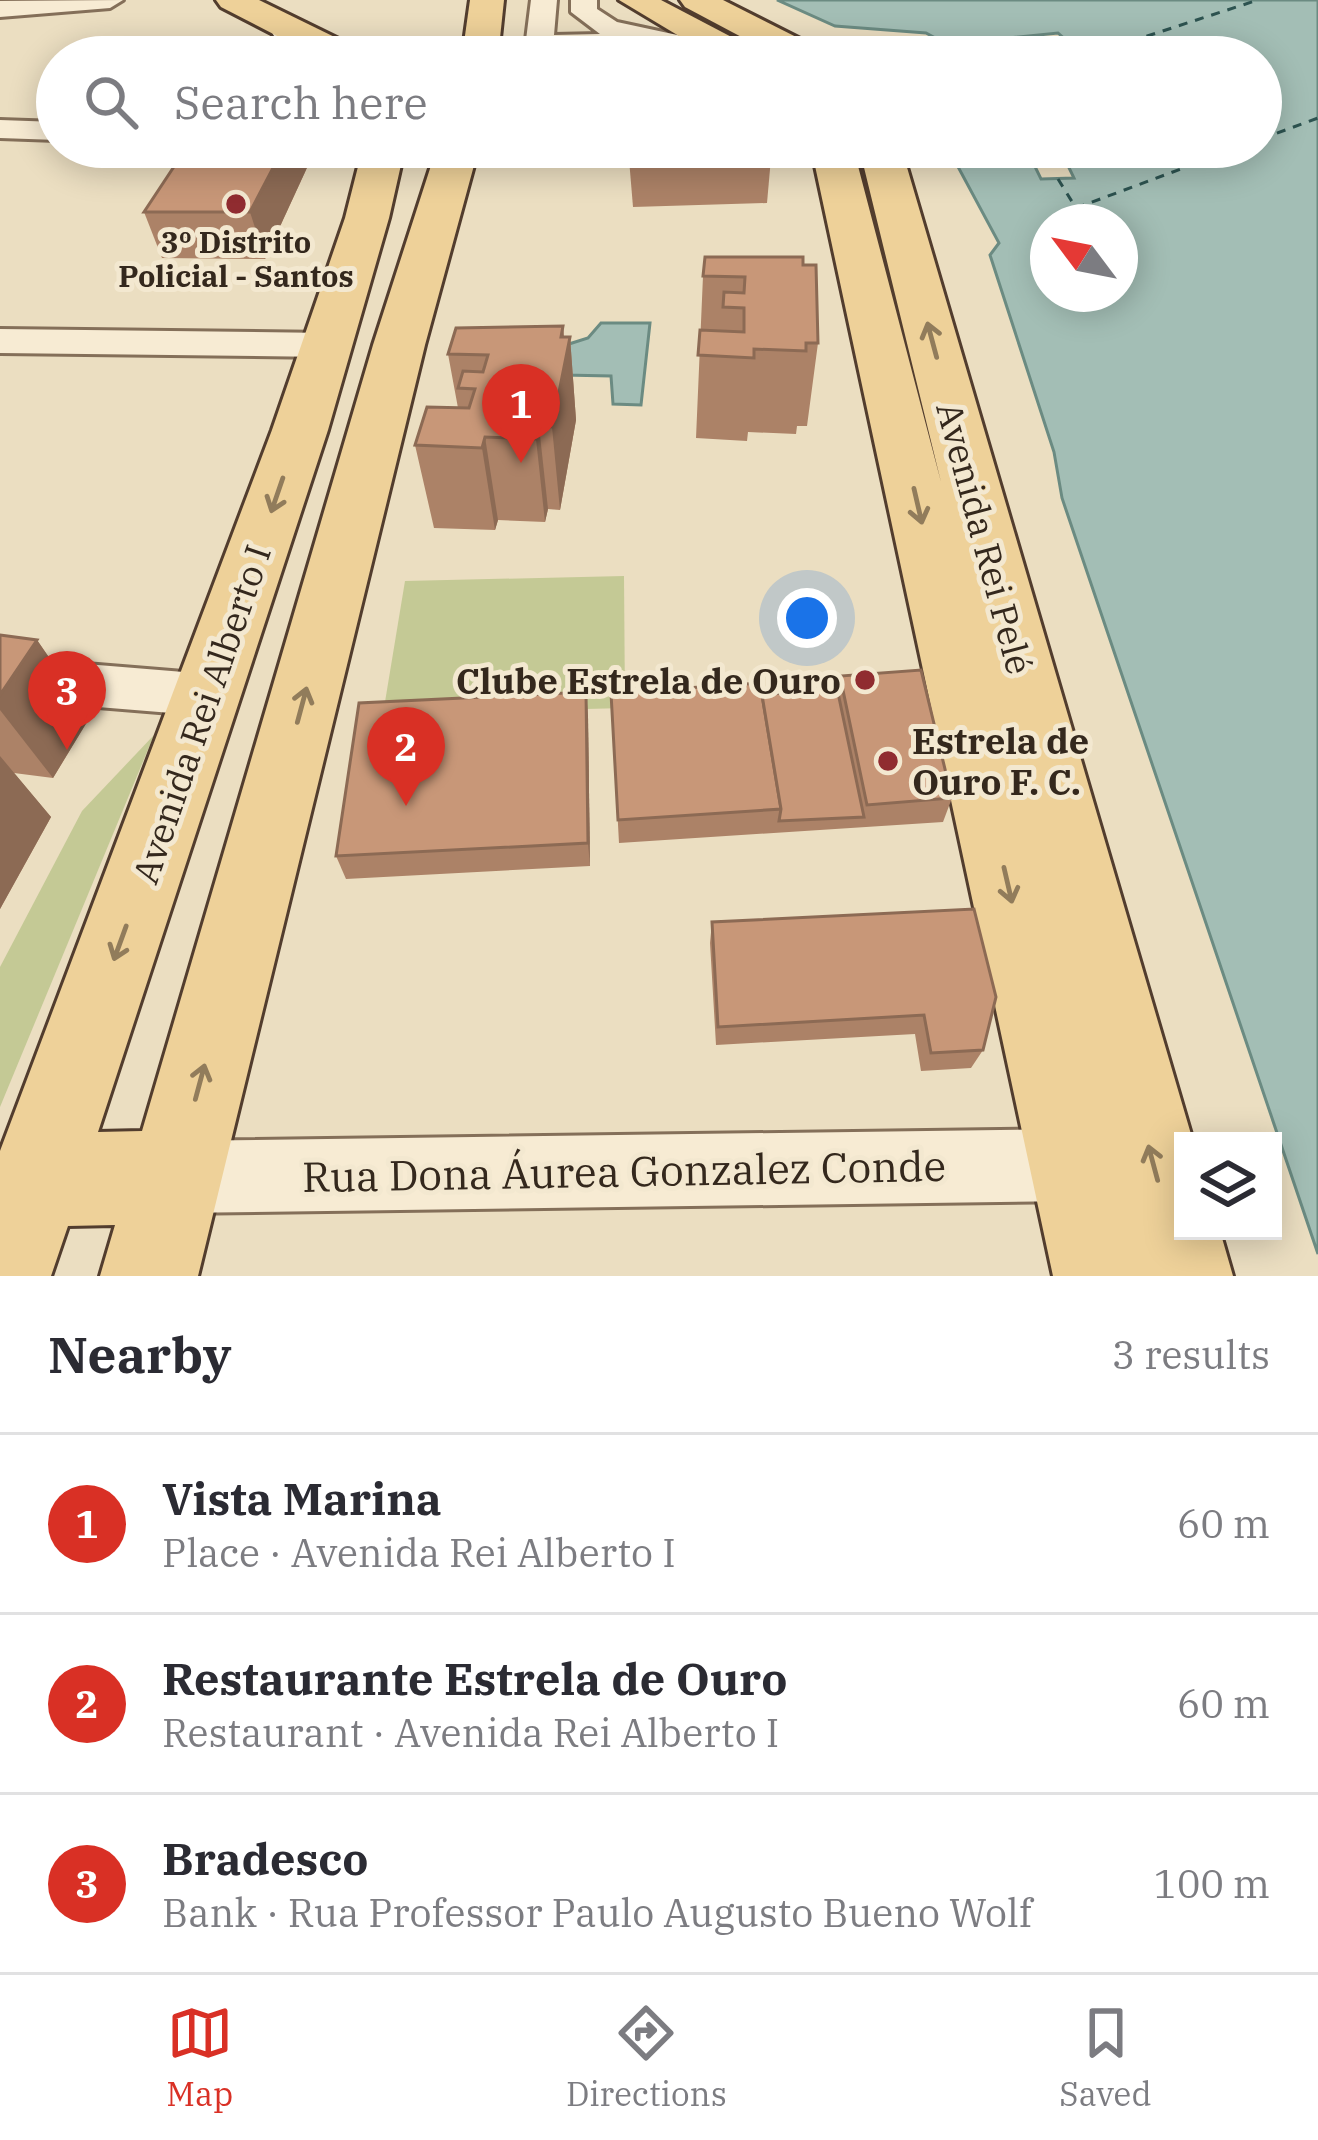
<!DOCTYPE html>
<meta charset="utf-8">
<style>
:root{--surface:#fff;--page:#f2f2f3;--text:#2b2b33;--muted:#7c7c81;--line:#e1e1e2;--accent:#d93025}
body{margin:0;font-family:"IBM Plex Serif",serif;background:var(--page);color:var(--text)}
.controls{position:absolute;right:36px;bottom:36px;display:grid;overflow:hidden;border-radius:0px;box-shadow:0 6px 30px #0003}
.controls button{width:108px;height:108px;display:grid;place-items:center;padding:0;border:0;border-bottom:3px solid var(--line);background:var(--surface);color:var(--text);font:60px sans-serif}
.compass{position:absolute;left:1030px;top:204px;width:108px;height:108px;border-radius:50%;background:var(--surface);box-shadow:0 6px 30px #0003;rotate:302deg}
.you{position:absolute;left:807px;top:618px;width:42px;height:42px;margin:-30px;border:9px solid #fff;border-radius:50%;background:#1a73e8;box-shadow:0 0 0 18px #1a73e833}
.badge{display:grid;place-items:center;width:78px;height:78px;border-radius:50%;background:var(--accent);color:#fff;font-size:39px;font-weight:700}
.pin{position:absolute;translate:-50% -99px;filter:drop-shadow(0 3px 6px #0008)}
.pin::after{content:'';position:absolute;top:63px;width:42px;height:36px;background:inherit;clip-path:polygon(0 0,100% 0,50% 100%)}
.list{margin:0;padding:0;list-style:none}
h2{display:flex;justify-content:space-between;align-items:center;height:156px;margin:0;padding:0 48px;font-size:51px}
h2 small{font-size:39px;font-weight:400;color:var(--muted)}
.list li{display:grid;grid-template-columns:78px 1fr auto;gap:36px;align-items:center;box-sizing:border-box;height:180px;padding:0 48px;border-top:3px solid var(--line)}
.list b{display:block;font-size:45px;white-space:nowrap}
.list p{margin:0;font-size:39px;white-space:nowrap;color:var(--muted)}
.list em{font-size:39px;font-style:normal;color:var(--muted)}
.icon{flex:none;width:66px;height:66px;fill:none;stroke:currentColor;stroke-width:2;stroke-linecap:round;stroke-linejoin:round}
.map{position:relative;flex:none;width:1318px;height:1276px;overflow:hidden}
.search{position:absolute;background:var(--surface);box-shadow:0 6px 30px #0003;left:36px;right:36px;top:36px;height:132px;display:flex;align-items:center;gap:30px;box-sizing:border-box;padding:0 42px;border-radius:66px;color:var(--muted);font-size:45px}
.sheet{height:696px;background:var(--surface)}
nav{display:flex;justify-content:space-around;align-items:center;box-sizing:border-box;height:168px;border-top:3px solid var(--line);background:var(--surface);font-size:33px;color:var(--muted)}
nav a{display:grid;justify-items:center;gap:6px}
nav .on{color:var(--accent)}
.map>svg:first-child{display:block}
.green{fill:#c4c995}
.water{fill:#a3beb5;stroke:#6b8b82;stroke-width:3;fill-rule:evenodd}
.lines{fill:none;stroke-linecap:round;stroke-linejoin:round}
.ferry{stroke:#2d5350;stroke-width:3;stroke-dasharray:9 8;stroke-linecap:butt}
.minor-casing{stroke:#846f59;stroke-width:6}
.major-casing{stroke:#523d2e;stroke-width:6}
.minor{fill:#f7ebd3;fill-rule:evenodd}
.major{fill:#eed199;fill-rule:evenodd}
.wall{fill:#ac8267}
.shaded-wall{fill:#8c6a54}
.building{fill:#c89778;stroke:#8c6a54;stroke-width:3}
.oneway{stroke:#917c5b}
.poi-dot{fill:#902c30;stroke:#f3e8d0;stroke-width:4.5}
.labels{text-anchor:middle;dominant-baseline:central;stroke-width:10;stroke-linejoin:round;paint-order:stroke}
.far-poi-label{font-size:30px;font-weight:bold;fill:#34281d;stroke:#f3e8d0}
.street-label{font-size:36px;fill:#34281d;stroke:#f3e8d0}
.poi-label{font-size:36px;font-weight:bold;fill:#34281d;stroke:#f3e8d0;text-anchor:end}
.near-street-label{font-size:42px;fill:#34281d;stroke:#f3e8d0}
</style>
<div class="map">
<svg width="1318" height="1276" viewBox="0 0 1318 1276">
<rect width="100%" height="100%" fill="#ebdec1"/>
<g class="green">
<path d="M624,576L625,708L383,714L405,581Z"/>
<path d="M154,735L0,1107V967L82,811Z"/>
</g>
<g class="water">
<path d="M777,0H1318V1254L1062,498L1054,452L990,255L999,243L949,150H1027L1041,179L1074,178L1059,147H1261V57H1085L1058,33L1009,38L1022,52L970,57L926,33L835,26ZM1048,222H1120V294H1048Z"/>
<path d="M601,323H650L641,405L613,404L611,376L564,375L569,344L588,338Z"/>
</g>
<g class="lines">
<g class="ferry">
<path d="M1098,52L1258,0"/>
<path d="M1261,139L1318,118"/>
<path d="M1058,179L1076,208L1240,147"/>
</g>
<defs>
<g id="minor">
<path d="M123,0L110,8L0,17V1Z"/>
<path d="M531,0H557L554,35L600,34L571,12V0H597V9L617,22L682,36L686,42L672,50L546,51L539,57H508L526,40Z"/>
<path d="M280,16L290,18L308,46L304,57H276L280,46L267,24Z"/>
<path d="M0,120L57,122V140L0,138Z"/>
<path d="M0,329L328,333L342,337L348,345L342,353L328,357L0,353Z"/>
<path d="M0,657L208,674L227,680L235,695L227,710L208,716L0,699Z"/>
<path d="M1073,1129L1098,1140L1109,1165L1098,1190L1073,1201L174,1213L149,1202L138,1177L149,1152L174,1141Z"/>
</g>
<g id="major">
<path d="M216,0H259L359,49L364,57H318L221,7Z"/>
<path d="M470,0H504L498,57H462Z"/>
<path d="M619,0H661L741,42L746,50L741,57H714Z"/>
<path d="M680,0H723L820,49L825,57H779L685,7Z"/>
<path d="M1085,45L1098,48L1103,56L1059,57L1064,49Z"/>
<path d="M363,147H405L389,218L328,430L98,1132L142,1131L373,345L437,147H479L425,345L198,1276H100L115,1225L68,1226L51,1276H0V1151L272,430L345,218Z"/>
<path d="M811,147H853L941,482L859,147H901L1193,1141H1183V1231H1220L1233,1276H1053Z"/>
</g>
</defs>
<use href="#minor" class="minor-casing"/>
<use href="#major" class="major-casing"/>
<use href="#minor" class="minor"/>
<use href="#major" class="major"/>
</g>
<g class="wall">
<path d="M187,147H308L311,159L265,259L162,258L144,212Z"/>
<path d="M628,147H768L771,158L767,203L633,207Z"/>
<path d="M803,265L818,343L807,426H797L796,434L748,432L747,441L696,438L703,276Z"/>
<path d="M563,326L564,337H570L576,420L560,510L548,509L545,522L498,520L495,530L434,528L415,445L458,408L448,354Z"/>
<path d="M0,635L37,640L90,717L53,778L14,773L51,817L0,909Z"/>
<path d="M840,676L952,798L943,822L619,843L611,693L762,695L837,688Z"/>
<path d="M588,716L590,866L346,879L336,856Z"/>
<path d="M974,909L983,1050L971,1068L921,1071L915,1034L716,1045L710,943L712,922Z"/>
</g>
<g class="shaded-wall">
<path d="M284,147H308L311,159L265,259L250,212Z"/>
<path d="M563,326L565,359L570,337L576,420L560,510L552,427Z"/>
<path d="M539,426L548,509L545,522L536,439Z"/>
<path d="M485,437L498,520L495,530L482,448Z"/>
<path d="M37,640L90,717L53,778L0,710V695Z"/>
<path d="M586,692L588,716L590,866L588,843Z"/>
<path d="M0,756L51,817L0,909Z"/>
</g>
<g class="building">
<path d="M187,147H284L250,212H144Z"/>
<path d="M631,147H768L771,158L632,162Z"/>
<path d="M705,257H803V265H816L818,343H806V351L754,349V358L698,355L700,330L744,332V308L723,307L724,292L744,293L745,277L703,276Z"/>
<path d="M563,326L561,337H570L552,427L539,426L536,439L485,437L482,448L415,445L427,407L469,408L475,389L458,388L463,371L483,372L488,355L448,354L456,328Z"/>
<path d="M0,635L37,640L0,695Z"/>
<path d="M921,670L952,798L867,805L840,676Z"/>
<path d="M760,683L781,809L618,820L611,693Z"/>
<path d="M837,688L864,817L779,821L781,809L762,695Z"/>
<path d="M586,692L588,843L336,856L359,703Z"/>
<path d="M974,909L996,997L983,1050L931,1053L924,1015L718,1027L712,922Z"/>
</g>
<defs><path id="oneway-shaft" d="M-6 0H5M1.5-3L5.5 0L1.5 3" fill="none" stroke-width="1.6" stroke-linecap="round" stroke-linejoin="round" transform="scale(3)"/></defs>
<g class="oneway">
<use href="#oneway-shaft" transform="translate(932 340) rotate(-105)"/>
<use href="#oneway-shaft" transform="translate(277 495) rotate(109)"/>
<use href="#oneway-shaft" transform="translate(918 506) rotate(77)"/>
<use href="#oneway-shaft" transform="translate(302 705) rotate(-75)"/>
<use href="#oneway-shaft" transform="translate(1008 885) rotate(77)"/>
<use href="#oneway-shaft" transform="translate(120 943) rotate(110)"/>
<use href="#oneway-shaft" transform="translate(200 1082) rotate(-75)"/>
<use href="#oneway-shaft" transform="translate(1153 1163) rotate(-105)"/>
</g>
<g class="poi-dot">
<circle cx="236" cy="204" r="12"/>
<circle cx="865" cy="680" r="12"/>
<circle cx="888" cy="761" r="12"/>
</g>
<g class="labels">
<g class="far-poi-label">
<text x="236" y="241">3º Distrito<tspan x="236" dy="34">Policial - Santos</tspan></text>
</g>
<g class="street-label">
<text transform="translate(985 538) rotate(75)">Avenida Rei Pelé</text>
<text transform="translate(201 714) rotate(-71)">Avenida Rei Alberto I</text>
</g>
<g class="poi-label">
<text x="841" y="680">Clube Estrela de Ouro</text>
<text x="912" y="740" text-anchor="start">Estrela de<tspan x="912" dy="41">Ouro F. C.</tspan></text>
</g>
<g class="near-street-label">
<text transform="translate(624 1171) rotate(-1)">Rua Dona Áurea Gonzalez Conde</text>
</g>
</g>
</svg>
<div class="controls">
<button><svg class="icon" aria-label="layers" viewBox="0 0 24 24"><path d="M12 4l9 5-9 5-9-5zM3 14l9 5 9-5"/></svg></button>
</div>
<svg class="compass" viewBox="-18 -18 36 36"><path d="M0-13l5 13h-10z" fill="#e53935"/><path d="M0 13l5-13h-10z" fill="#7c7c81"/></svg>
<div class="you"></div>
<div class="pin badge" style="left:521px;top:463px">1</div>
<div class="pin badge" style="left:406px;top:806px">2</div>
<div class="pin badge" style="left:67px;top:750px">3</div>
<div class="search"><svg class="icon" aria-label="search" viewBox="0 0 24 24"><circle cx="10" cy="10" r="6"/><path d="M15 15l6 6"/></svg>Search here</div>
</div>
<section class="sheet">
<h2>Nearby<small>3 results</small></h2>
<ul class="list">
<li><span class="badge">1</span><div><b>Vista Marina</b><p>Place · Avenida Rei Alberto I</p></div><em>60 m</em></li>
<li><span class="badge">2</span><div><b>Restaurante Estrela de Ouro</b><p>Restaurant · Avenida Rei Alberto I</p></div><em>60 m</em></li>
<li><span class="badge">3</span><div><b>Bradesco</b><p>Bank · Rua Professor Paulo Augusto Bueno Wolf</p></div><em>100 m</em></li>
</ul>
</section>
<nav>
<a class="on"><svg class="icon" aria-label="map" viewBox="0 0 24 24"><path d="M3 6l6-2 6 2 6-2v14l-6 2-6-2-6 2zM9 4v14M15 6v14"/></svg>Map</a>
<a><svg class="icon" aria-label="directions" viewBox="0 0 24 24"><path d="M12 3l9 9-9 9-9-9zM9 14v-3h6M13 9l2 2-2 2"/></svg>Directions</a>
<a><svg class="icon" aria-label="saved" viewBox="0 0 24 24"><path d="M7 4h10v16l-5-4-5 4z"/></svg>Saved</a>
</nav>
